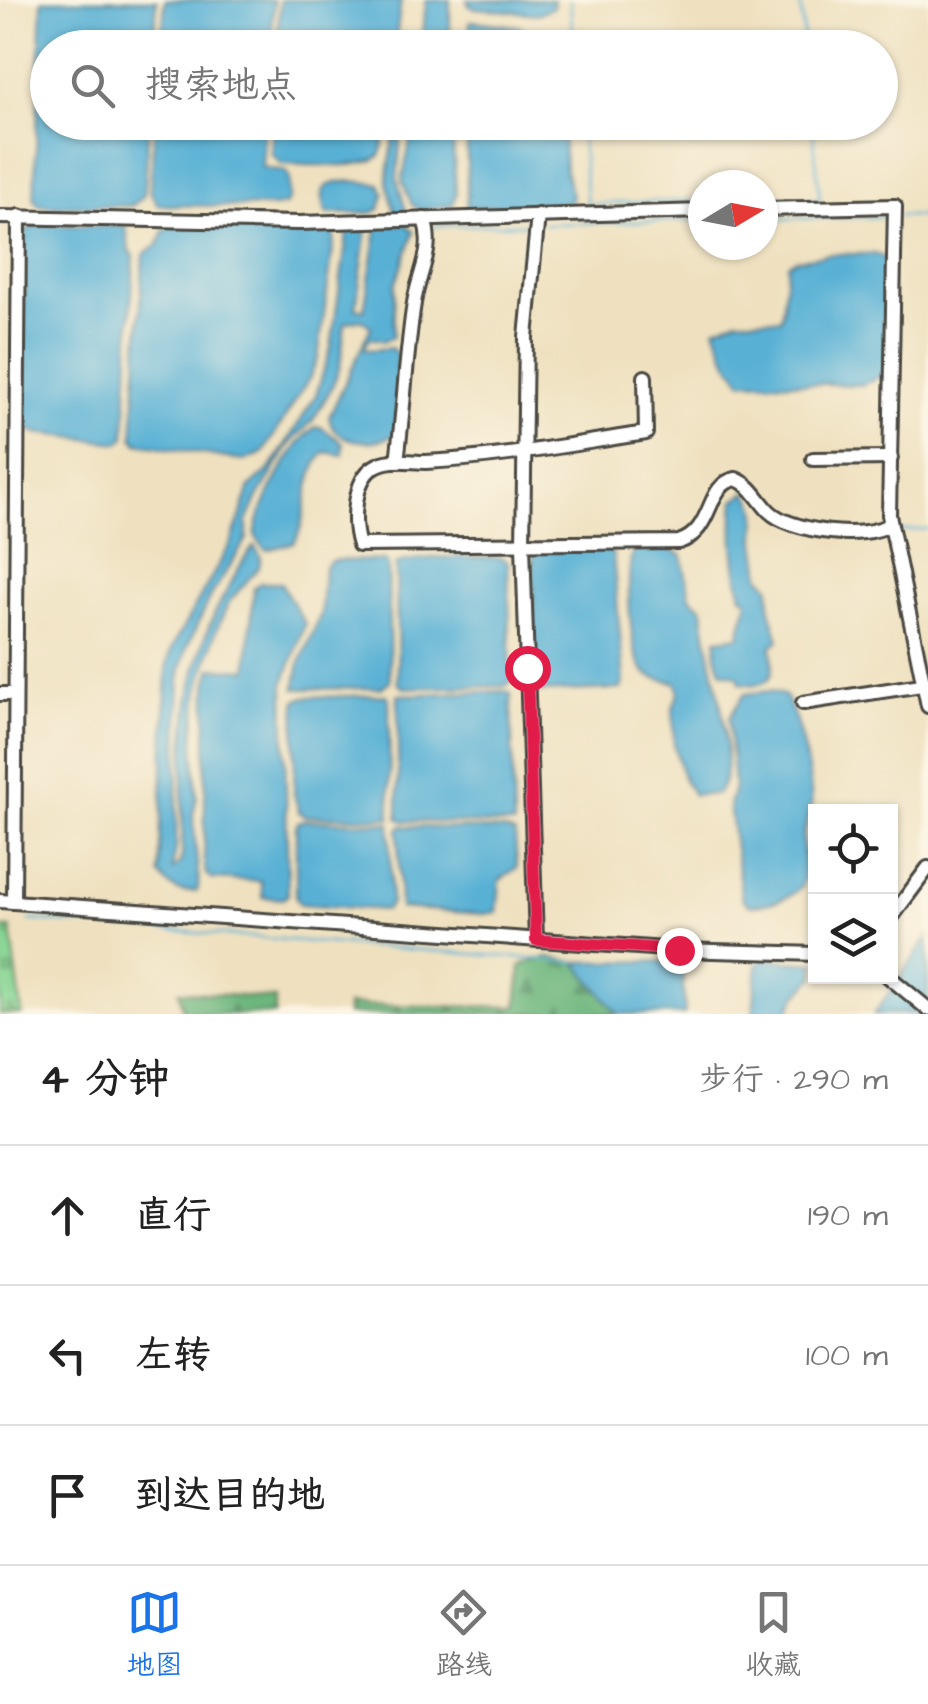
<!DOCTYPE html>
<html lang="zh">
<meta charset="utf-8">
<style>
:root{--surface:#fff;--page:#f6f6f6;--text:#222;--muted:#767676;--line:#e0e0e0;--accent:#1a73e8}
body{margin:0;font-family:"Architects Daughter","LXGW WenKai TC",sans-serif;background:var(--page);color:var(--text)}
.controls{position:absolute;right:30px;bottom:30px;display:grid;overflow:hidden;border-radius:0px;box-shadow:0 2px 8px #0004}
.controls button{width:90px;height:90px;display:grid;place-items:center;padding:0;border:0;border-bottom:2px solid var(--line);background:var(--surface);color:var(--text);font:50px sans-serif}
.compass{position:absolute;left:688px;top:170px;width:90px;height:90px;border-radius:50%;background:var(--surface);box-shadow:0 2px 8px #0004;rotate:80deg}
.stop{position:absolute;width:30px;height:30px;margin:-22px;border:8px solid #e11d48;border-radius:50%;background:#fff}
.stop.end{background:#e11d48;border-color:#fff;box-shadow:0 2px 10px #0008}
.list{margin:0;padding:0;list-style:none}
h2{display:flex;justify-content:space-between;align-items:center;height:130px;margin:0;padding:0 40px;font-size:42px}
h2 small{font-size:32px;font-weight:400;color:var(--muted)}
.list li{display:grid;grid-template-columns:65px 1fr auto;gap:30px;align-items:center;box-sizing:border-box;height:140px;padding:0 40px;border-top:2px solid var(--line)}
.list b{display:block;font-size:38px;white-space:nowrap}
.list em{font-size:32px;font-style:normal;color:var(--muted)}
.icon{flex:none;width:55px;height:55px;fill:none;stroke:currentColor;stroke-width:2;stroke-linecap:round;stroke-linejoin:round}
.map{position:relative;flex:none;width:928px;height:1014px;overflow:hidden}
.search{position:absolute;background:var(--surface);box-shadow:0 2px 8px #0004;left:30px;right:30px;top:30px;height:110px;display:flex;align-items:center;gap:25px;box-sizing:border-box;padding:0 35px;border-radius:55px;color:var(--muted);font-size:38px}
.sheet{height:550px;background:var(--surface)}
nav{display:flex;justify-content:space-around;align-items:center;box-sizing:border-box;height:140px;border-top:2px solid var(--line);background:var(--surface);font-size:28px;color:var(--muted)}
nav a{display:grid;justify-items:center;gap:5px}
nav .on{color:var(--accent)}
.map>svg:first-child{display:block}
.forest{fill:url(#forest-firs);stroke:#4c7054;stroke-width:2.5}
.cemetery{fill:url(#cemetery-stones);stroke:#58805f;stroke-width:2.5}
.water{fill:#58b1d5;stroke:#426e80;stroke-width:2.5}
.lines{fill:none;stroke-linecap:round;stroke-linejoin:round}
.stream{stroke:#58b1d5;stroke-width:2.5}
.minor-casing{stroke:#484641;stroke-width:18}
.minor{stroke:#fff;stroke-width:12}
.route{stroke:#e11d48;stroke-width:12}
</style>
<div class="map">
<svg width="928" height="1014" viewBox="0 0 928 1014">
<defs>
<pattern id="forest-firs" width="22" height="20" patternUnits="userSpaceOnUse" patternTransform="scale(2.5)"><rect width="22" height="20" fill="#6cb67d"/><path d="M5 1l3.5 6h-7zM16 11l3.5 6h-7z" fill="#599467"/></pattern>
<pattern id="cemetery-stones" width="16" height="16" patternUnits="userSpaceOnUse" patternTransform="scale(2.5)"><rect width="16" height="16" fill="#85d493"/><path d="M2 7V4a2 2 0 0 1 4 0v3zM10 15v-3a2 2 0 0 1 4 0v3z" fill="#73b67f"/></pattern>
</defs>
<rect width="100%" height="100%" fill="#fcf5e5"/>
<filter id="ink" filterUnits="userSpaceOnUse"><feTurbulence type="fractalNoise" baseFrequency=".01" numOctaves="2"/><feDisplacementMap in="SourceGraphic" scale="20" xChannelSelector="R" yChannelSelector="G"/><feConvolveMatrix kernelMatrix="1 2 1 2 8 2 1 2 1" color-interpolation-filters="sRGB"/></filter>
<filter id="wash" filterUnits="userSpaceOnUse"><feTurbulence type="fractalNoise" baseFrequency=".0048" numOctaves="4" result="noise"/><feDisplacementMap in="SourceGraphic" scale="40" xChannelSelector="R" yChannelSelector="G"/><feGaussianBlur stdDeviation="2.25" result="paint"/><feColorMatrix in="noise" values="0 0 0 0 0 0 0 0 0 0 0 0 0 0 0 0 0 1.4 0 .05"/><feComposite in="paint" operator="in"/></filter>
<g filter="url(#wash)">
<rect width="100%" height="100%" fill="#efe1c0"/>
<g class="forest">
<path d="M547,957L576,962L618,1014H347V1005L517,1007L521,965Z"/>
<path d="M179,991L275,999V1014H184Z"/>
</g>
<path class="cemetery" d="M0,928H11L22,1014H0Z"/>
<g class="water">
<path d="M42,0H157L154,47L48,48V122L149,123L145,188L143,197L132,206H48L39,205L34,199Z"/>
<path d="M165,0H274L271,47H161Z"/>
<path d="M280,0H401L395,47H277Z"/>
<path d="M426,0H450V47H422Z"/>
<path d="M467,0H554V1L553,7L538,14L476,8L469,6Z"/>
<path d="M474,21L522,27L528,34L530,47H469L470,22Z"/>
<path d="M155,123H265L262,167L284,171L289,176V199L285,205L274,207L158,205L150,191Z"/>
<path d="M273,123H386C384,131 385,146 381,154C371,171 300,164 281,164L271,153Z"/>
<path d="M396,123H402L397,179L407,214L395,213L387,181Z"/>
<path d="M414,123H452L456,193L453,205L421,210L412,205L402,181Z"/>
<path d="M467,123H562L565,170L572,196L571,202L467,208Z"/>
<path d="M352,181L380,184L384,194L380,209L371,213L327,214C316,184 326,184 352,181Z"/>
<path d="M378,224H406L414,232L395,285L393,337L384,341L371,338L365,345L366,350L392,348L397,354V433C378,447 333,445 329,417L371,327L361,319L345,323L340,367L331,389L313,420L288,446L257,499L247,522V539L212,594L187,647L180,672L176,849L172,869L179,865L182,856C184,758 177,673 230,585C237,571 244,557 255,546L261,558L259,567L229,602L216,631L199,689L194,739L197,797L193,815L199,884L197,891C179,894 170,889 159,874L167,666L171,649L232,541L250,487L271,468L316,395L331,347L348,229H367L356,308L364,310Z"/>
<path d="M39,225L126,226L129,251L134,255L125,438L119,443L36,433L24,427V237L26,230Z"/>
<path d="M175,226L336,227L318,358L309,379L263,453L244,461L138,443L133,437L143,260L145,253L158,245L165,228Z"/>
<path d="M831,254H875L889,259L886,374L862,385L742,381L727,360L715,328L738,319H781L788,264L795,260Z"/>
<path d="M315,427H321L343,443V455L326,452C304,469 309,519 294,543L266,550L255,536C259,506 291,445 315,427Z"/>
<path d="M747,492C763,510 755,519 756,541C757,553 761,563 760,576L770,586V609L779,640L771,647C777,676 771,689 740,683L738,676L721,671L716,655L717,639L740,636C740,622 747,613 748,600L742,596C734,567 732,531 735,500Z"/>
<path d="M641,547L667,548L682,555L690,597L703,608C704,651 745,762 717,794L693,795L683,778L674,745L673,707L679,693L677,683C666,679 655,681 646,673C628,656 626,578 632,554Z"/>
<path d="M533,548H607L613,554L624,680L621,689L534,692Z"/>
<path d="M440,557L502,558L508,562L511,682L505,686L404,688L398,683L396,565L403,561Z"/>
<path d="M338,560L385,561L388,564L390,681L381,688L295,689L300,662L321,614L324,568L331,561Z"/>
<path d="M260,583H281L305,624L284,683L288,895L283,899L263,897L261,881L212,879L206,874L204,861L207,684L212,668L247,670L254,588Z"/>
<path d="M505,691L511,694L514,825L403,821L398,818V695Z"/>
<path d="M770,691L784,695C798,714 814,786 811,809C810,820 803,829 803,840C803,854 809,874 801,886C791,900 765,905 750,905L742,899L729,805L734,787L729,718L744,694Z"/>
<path d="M386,695L389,699L390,818L305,816L299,812L294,794L296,701L304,697Z"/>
<path d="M304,820L390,823L391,903L386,910L301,904L296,899V827L298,822Z"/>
<path d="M402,826L505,830L515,834L517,868L500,880L497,912L484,914L400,908L398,829Z"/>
<path d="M928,937V1014H874Z"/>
<path d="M762,959L815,963V976L796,997L788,1014H753L757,965Z"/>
<path d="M669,961L682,968L685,1014H618L576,962Z"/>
</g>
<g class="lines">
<g class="stream">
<path d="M570,0L574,48"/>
<path d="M800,0L805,48"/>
<path d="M580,122L587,204L703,200"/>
<path d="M763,199H820L812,122"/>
<path d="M899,216H928"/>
<path d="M763,219L891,217"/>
<path d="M543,224L703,220"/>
<path d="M433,226L530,224"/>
<path d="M900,531L928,529"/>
<path d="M30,920L576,962"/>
</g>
</g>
</g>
<g filter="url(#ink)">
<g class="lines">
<defs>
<g id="minor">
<path d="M763,209L895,206L889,515L928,706"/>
<path d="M0,217L299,223L703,211"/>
<path d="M645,377L646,433C573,444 501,458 426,462C409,462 389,457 374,467C353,480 352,524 359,545L679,542C715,530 705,484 736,479C753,486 757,499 769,511C790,532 866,541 890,524"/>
<path d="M813,459L891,458"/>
<path d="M397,461C404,408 406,354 414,303C419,271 435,250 424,219"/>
<path d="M0,694H15"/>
<path d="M803,703L928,684"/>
<path d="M0,901L679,950L816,954"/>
<path d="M14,902L19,216"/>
<path d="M890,919L928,868"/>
<path d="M536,940L523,545L526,337L538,215"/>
<path d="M888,976L928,1009"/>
</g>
</defs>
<use href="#minor" class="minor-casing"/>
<use href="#minor" class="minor"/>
</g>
</g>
<g class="lines" filter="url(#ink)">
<path class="route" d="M527,668L536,940L679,950"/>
</g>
</svg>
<div class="controls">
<button><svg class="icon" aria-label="locate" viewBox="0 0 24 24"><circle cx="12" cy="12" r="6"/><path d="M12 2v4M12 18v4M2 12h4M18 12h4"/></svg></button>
<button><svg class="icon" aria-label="layers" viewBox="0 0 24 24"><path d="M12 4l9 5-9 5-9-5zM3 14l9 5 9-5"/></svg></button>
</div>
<svg class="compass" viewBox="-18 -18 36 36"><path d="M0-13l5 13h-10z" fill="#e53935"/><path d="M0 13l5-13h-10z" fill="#767676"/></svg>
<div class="stop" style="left:527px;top:668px"></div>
<div class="stop end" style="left:679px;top:950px"></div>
<div class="search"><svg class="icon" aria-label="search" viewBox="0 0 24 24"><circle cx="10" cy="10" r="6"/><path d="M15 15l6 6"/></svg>搜索地点</div>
</div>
<section class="sheet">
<h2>4 分钟<small>步行 · 290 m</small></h2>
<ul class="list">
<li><svg class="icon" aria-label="ahead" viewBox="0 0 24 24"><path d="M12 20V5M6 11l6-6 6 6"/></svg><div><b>直行</b></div><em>190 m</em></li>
<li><svg class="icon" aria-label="left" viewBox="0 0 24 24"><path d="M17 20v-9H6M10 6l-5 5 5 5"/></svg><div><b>左转</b></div><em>100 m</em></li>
<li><svg class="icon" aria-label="arrive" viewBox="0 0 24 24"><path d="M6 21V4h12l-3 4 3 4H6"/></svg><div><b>到达目的地</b></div></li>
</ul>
</section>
<nav>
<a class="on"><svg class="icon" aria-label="map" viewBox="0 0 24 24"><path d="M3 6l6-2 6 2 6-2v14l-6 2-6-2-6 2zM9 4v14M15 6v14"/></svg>地图</a>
<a><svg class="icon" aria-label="directions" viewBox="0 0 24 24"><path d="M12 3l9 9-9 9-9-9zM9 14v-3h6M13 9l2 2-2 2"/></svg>路线</a>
<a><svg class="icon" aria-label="saved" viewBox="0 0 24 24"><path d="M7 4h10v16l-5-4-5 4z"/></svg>收藏</a>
</nav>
